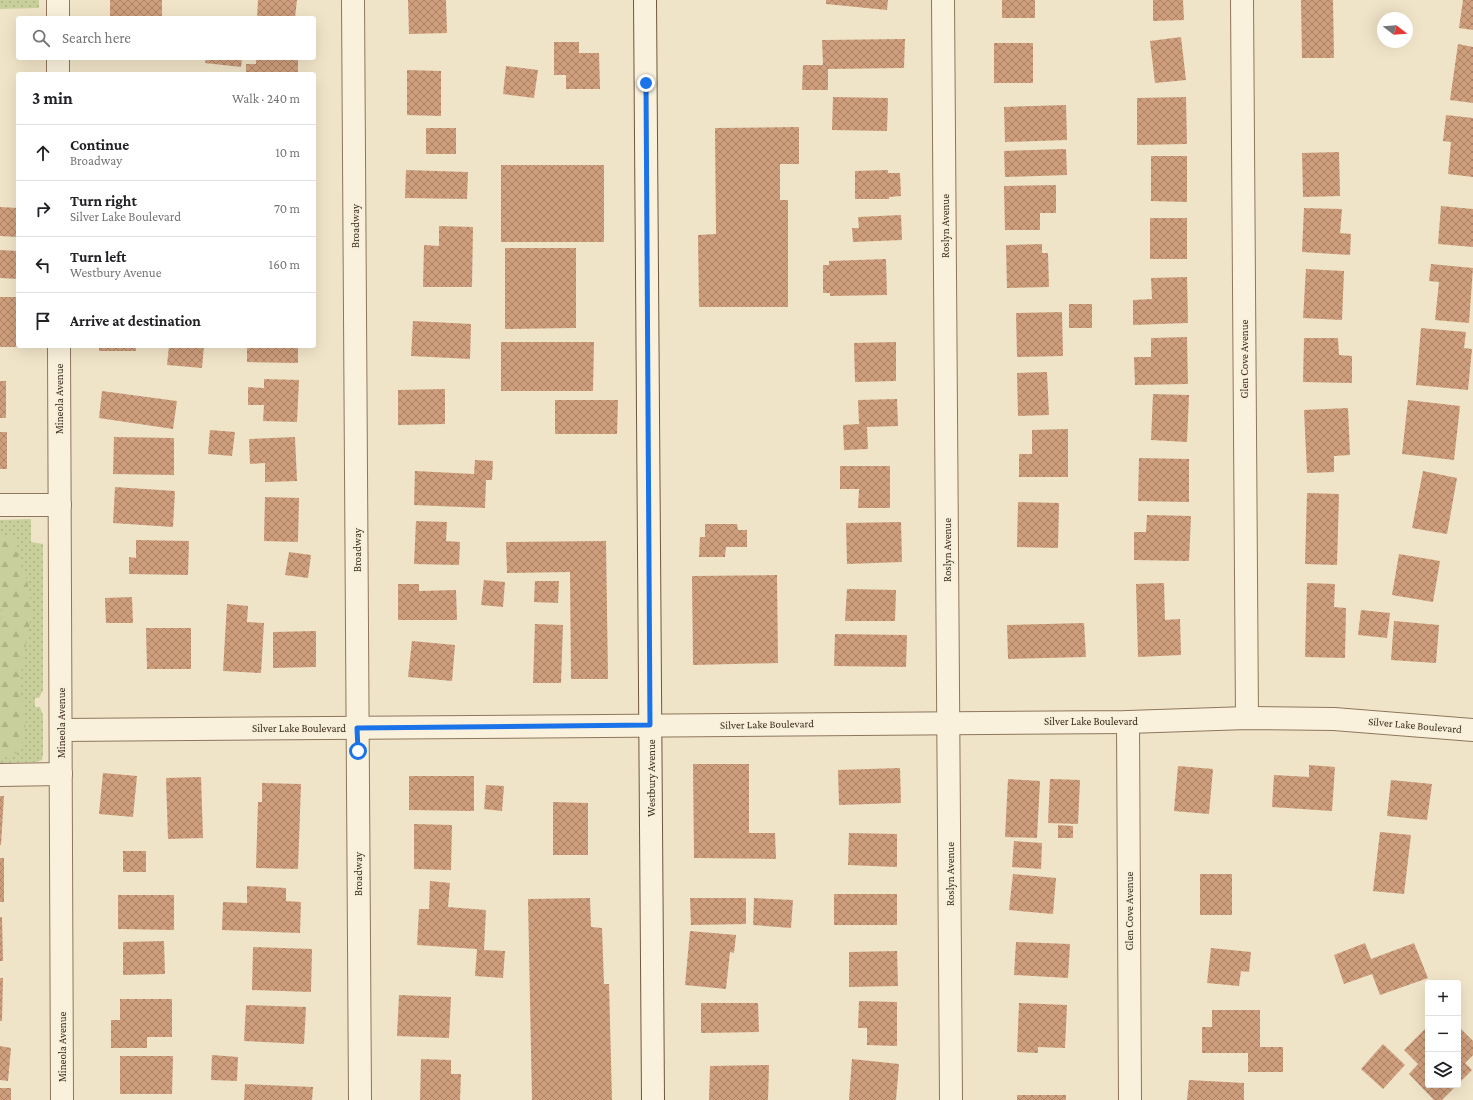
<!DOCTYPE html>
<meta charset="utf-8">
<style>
:root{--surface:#fff;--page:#f2f2f2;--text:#202124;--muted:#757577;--line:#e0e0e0}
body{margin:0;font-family:"Crimson Pro",serif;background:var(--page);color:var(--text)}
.controls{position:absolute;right:12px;bottom:12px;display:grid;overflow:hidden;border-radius:4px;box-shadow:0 4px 16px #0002}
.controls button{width:36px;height:36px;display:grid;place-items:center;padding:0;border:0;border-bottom:1px solid var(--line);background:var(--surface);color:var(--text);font:20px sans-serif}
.compass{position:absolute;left:1377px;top:12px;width:36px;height:36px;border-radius:50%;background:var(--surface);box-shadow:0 4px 16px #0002;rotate:107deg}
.stop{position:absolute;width:12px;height:12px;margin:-9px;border:3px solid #1a73e8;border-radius:50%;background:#fff}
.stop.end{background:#1a73e8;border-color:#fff;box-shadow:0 1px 4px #0008}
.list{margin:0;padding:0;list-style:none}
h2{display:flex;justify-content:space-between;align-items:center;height:52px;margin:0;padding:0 16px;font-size:17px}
h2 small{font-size:13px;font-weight:400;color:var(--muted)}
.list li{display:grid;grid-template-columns:26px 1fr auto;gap:12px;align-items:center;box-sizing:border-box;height:56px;padding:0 16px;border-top:1px solid var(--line)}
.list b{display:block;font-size:15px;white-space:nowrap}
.list p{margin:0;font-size:13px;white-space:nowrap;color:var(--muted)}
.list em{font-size:13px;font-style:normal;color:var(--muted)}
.icon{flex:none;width:22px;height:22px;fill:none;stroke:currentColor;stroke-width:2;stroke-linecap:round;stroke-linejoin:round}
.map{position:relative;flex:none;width:1473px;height:1100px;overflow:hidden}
.search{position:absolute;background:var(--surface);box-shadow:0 4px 16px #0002;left:16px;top:16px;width:300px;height:44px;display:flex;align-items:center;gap:10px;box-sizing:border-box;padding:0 14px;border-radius:4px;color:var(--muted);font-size:15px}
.panel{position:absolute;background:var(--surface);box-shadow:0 4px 16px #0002;left:16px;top:72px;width:300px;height:276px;border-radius:4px}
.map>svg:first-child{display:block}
.grass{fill:url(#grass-dots)}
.forest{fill:url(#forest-firs)}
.building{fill:url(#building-cross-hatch)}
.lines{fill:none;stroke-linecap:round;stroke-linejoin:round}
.minor-casing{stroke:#8d765c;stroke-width:24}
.secondary-casing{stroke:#6f573f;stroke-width:24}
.minor{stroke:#faf1dc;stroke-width:22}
.secondary{stroke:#faf1dc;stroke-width:22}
.route{stroke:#1a73e8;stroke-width:5}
.labels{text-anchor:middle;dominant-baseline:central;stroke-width:3;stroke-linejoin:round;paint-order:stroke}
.street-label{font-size:11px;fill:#3d2e20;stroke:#f7eed8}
</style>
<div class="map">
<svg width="1473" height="1100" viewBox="0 0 1473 1100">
<defs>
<pattern id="grass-dots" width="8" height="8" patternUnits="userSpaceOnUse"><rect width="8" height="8" fill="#c9cf9b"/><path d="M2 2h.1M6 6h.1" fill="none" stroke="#aeb285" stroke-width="1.8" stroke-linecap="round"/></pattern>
<pattern id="forest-firs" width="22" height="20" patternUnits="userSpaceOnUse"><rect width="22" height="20" fill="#c9cf9b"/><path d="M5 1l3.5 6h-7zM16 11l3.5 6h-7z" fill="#aeb285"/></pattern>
<pattern id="building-cross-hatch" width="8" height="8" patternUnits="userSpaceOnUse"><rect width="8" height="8" fill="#cf9f7d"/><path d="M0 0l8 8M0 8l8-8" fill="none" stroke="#a98266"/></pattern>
</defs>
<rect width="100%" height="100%" fill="#f0e4c8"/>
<g class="grass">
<path d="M0,0H39V8L0,9Z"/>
<path d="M31,519V542L43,544V690L39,698H35V707H40L43,715V755L42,760L37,762L0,763V520Z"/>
</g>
<path class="forest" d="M0,535H10L16,544L20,563L27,580L32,610L19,684L26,720L21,751L0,759V648L2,606L0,604Z"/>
<g class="building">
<rect x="110" y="0" width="52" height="18"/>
<path d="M258,0H297L295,18H257Z"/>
<path d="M408,0H446L447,33L409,34Z"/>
<path d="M826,0H888L887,10L826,4Z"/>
<rect x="1002" y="0" width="33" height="18"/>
<path d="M1153,0H1183L1184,20L1153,21Z"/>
<path d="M1301,0H1333L1334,58H1302Z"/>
<path d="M1463,0H1473V30L1459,28Z"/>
<path d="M1181,37L1186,80L1155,83L1150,41Z"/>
<path d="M905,39L904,68L828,69V90H802L803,65H823L822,40Z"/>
<path d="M554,42H579V53H599L600,89H566V75H554Z"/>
<rect x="994" y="43" width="39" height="40"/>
<path d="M1458,44L1473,47V103L1450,100Z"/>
<path d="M206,58H242L241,67L205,63Z"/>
<path d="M256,58H298V74H246V64H256Z"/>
<path d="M506,66L538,70L534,98L503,94Z"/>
<path d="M407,70L441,71V116L407,115Z"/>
<path d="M833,97L888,98L887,131L832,130Z"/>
<path d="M1186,97L1187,144L1137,145V98Z"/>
<path d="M1066,105L1067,140L1005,142L1004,107Z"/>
<path d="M1446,115L1473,118V177L1448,174L1451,142L1443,141Z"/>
<path d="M799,127V164H780V200H788V307H699L698,235L716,234L715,128Z"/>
<rect x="426" y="128" width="30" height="26"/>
<path d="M1066,149L1067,175L1005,177L1004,151Z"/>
<path d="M1339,152L1340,196L1303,197L1302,153Z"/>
<path d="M1151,156H1187V202L1151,201Z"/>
<rect x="501" y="165" width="103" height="77"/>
<path d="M406,170L468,172L467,199L405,198Z"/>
<path d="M888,170V173H900L901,196L889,197V199H855V171Z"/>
<path d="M1056,185V213H1040V230H1005L1004,186Z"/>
<path d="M1441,206L1473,209V247L1438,244Z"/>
<path d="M0,207L18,208V237L0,236Z"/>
<path d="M1304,208L1342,209L1340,233L1351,234L1350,255L1302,252Z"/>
<path d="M901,215L902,240L853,242L852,228H859L858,217Z"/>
<rect x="1150" y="218" width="37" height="41"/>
<path d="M439,226L473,227L472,287H423L424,245L439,246Z"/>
<path d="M1042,244V253H1048L1049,287L1007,288L1006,245Z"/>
<path d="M505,248H576V328L505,329Z"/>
<path d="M0,250L18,251V279L0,278Z"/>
<path d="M886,259L887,295L830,296V293H823V265H829V261Z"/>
<path d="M1431,264L1473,268L1469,323L1435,320L1439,282L1429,281Z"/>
<path d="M1306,269L1344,271L1342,320L1303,318Z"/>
<path d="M1187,277L1188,323L1133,325V300L1152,299L1151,278Z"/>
<rect x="0" y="297" width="18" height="50"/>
<rect x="1069" y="304" width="23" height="24"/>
<path d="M1062,312L1063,356L1017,357L1016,313Z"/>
<path d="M413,321L471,324L470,359L411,356Z"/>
<path d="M1421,328L1466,332L1464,348L1472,349L1468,390L1416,385Z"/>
<path d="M1187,337L1188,384L1135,385L1134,357H1151V338Z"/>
<path d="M1304,338H1338L1339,355L1352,356V383L1303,382Z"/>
<path d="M501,342H594L593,391H501Z"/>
<path d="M896,342V381L855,382L854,343Z"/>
<rect x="99" y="346" width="37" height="5"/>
<path d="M169,346H204L202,368L167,365Z"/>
<path d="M247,346H298V363L247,362Z"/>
<path d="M1047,372L1049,415L1018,416L1017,373Z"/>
<path d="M264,379L299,380L297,422L263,421L264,405H248V387L264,388Z"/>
<rect x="0" y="381" width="6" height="37"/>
<path d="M445,389V424L398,425V390Z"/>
<path d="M102,391L177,401L173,429L99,418Z"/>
<path d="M1153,394L1189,395L1187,442L1151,440Z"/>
<path d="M897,399L898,426L867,427L868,449L844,450L843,425L859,424L858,400Z"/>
<path d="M555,400H618L617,434H555Z"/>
<path d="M1408,400L1460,406L1454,460L1402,454Z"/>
<path d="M1348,408L1350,455L1334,456V472L1307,473L1304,410Z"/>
<path d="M1068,429V477H1019V454H1032V430Z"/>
<path d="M210,430L235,432L232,456L208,454Z"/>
<rect x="0" y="432" width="7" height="37"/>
<path d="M114,437L174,438V475L113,474Z"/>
<path d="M295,437L297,481L265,482V463L250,464L249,439Z"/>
<path d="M1139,458L1189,459V502L1138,501Z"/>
<path d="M475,460L493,461L492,480H486L485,508L414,505L415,471L474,474Z"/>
<path d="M840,466H890V508H858L859,489H840Z"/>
<path d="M1423,471L1457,478L1447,534L1412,528Z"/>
<path d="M115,487L175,491L173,527L113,523Z"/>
<path d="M1307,493L1339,494L1337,565L1305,564Z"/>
<path d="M265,497L299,498L298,542L264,541Z"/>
<path d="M1018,502L1059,503L1058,548L1017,547Z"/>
<path d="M1147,515L1191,516L1189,561L1134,560V532H1146Z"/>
<path d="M416,521L447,522L446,541L460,542L459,565L414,564Z"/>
<path d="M901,522L902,562L847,564L846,523Z"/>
<path d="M705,524H737L738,530H747V547H726L725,557H699L700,537H705Z"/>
<path d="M136,540L189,541L188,575L129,574V557L136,558Z"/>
<path d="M606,541L608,679H571L570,572L507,573L506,542Z"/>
<path d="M289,552L311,555L308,578L285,575Z"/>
<path d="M1399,554L1440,561L1433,602L1392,595Z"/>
<path d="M777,575L778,663L693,665L692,576Z"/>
<path d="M484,580L505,582L503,607L481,605Z"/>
<path d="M535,581H559L558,603L534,602Z"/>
<path d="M1164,583L1165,620L1180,619L1181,655L1138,657L1136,584Z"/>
<path d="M1307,583L1335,584L1334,607L1346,608L1345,658L1305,657Z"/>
<path d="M398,584H419V591L456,590L457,620H398Z"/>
<path d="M847,589L896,590L895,621H845Z"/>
<path d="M132,597L133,623H106L105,598Z"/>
<path d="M227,604L248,606L247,622L264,623L261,673L223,671Z"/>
<path d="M1361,610L1390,613L1387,638L1358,635Z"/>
<path d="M1394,621L1439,625L1436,663L1391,660Z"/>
<path d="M1084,623L1086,657L1008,659L1007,625Z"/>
<path d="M535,624L563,625L561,683H533Z"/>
<path d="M146,628H191V669H147Z"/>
<path d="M316,631V667L273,668V632Z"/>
<path d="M835,634L907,635L906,667L834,666Z"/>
<path d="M412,641L455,645L452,681L408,677Z"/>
<path d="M693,764H749V833H775L776,859L694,858Z"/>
<path d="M1309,765L1335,767L1332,811L1272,807L1274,775L1309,777Z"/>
<path d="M1178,766L1213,769L1209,814L1174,811Z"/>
<path d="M900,768L901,803L839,805L838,770Z"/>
<path d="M103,773L137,776L133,817L99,814Z"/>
<path d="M409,776H474V811L409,810Z"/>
<path d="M201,777L203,838L168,839L166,778Z"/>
<path d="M1008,779L1040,781L1037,838L1005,837Z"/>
<path d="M1050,779L1080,780L1078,824L1048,823Z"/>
<path d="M1391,780L1432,784L1427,820L1387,816Z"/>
<path d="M262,783L301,784L298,869L256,868L258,802H262Z"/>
<path d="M486,785L504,786L502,811L484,809Z"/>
<path d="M0,796H4L1,845H0Z"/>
<path d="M553,802L588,803V855H553Z"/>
<path d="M414,824L452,825L451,870L414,869Z"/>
<path d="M1058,825L1073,826V838H1058Z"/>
<path d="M1380,832L1411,835L1404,894L1373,891Z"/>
<path d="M849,833L897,834V867L848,865Z"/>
<path d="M1014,841L1042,843L1041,869L1012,867Z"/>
<rect x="123" y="851" width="23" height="21"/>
<rect x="0" y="858" width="4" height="44"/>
<path d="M1013,874L1056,878L1053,914L1009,910Z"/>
<rect x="1200" y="874" width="32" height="41"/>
<path d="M430,881L450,883L448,907L486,910L484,950L505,951L503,978L475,976L477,949L417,945L419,909H429Z"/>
<path d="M247,886L286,888V901L301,902L300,933L222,930L223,902L247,903Z"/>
<rect x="834" y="894" width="63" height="31"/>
<path d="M118,895H174V930L118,929Z"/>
<path d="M590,898L591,927L602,928L604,984H609L612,1100H532L528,899Z"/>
<path d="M690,898H746V924L691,925Z"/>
<path d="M754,898L793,900L791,928L753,925Z"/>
<path d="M0,917H2L3,961H0Z"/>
<path d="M690,931L736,935L734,953L730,952L726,989L685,985Z"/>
<path d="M164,941L165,974L123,975V942Z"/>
<path d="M1016,942L1070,944L1068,978L1014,975Z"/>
<path d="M1365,943L1371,959L1414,943L1428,978L1380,995L1372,974L1344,984L1334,955Z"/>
<path d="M253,947L312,949L311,992L252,990Z"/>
<path d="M1211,948L1251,952L1249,972L1241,971L1239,986L1207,983Z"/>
<path d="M897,951L898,986L849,987V952Z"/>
<path d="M0,978H3L2,1021H0Z"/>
<path d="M399,995L451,997L449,1038L397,1036Z"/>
<path d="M120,999H172V1037H147V1048H111V1020H120Z"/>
<path d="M859,1001L897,1002V1046L867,1045V1028H858Z"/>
<path d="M701,1003H758L759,1032L701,1033Z"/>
<path d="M1019,1003L1067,1005L1065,1048L1038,1047V1053L1017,1052Z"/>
<path d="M246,1005L306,1007L304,1044L244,1041Z"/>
<path d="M1212,1010H1260V1047H1283V1072H1248V1053H1202V1027H1212Z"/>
<path d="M1428,1026V1085H1457L1442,1100H1434L1409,1074L1418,1064L1404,1050Z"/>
<path d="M1458,1026L1473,1041V1055L1465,1063L1472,1070L1458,1084Z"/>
<path d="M1383,1044L1405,1065L1383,1089L1361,1069Z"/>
<path d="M0,1046L11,1048L8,1081L0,1080Z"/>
<path d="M212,1055L238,1057L237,1081L211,1080Z"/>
<path d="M120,1056H173L172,1094H120Z"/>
<path d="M421,1059L451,1060V1074H461L460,1100H420Z"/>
<path d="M852,1059L899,1064L896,1100H849Z"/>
<path d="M769,1065L768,1100H709L710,1066Z"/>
<path d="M1189,1080L1244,1083V1100H1187Z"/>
<path d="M245,1084L313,1087L312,1100H244Z"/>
<rect x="0" y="1088" width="11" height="12"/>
<rect x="1017" y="1095" width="49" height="5"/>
</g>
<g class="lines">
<defs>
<g id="minor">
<path d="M58,0V18"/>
<path d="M353,0L360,1100"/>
<path d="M943,0L951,1100"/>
<path d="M1242,0L1247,718"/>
<path d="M58,58V74"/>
<path d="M59,346L62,1100"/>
<path d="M0,505H60"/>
<path d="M1128,722L1130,1100"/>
<path d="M61,730L1128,722L1247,718L1334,719L1473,730"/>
<path d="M0,775L61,774"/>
</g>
<path id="secondary" d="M645,0L653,1100"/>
</defs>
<use href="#minor" class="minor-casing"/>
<use href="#secondary" class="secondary-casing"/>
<use href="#minor" class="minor"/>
<use href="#secondary" class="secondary"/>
</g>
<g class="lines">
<path class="route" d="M358,751L357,728L650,725L646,83"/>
</g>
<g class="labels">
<g class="street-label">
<text transform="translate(355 226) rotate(-90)">Broadway</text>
<text transform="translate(945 226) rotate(-90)">Roslyn Avenue</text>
<text transform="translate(1244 359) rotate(-90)">Glen Cove Avenue</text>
<text transform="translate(59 399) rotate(-90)">Mineola Avenue</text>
<text transform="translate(357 550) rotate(-90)">Broadway</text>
<text transform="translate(947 550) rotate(-90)">Roslyn Avenue</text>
<text x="1091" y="721">Silver Lake Boulevard</text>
<text transform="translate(61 723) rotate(-90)">Mineola Avenue</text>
<text transform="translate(767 724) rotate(-1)">Silver Lake Boulevard</text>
<text transform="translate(1415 725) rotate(5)">Silver Lake Boulevard</text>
<text x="299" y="728">Silver Lake Boulevard</text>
<text transform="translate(651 778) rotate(-90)">Westbury Avenue</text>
<text transform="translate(358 874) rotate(-90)">Broadway</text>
<text transform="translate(950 874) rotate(-90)">Roslyn Avenue</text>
<text transform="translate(1129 911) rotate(-90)">Glen Cove Avenue</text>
<text transform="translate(62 1047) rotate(-90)">Mineola Avenue</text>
</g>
</g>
</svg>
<div class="controls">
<button>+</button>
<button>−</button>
<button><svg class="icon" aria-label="layers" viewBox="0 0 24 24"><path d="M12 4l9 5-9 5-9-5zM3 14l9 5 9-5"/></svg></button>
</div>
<svg class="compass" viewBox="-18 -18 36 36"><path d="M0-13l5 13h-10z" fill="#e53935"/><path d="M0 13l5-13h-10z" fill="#757577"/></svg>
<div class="stop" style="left:358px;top:751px"></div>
<div class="stop end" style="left:646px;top:83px"></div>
<div class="search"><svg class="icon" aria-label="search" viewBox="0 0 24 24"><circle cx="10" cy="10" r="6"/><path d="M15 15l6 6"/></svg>Search here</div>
<section class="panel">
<h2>3 min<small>Walk · 240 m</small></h2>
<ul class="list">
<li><svg class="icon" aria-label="ahead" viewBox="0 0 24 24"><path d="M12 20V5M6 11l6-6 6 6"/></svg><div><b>Continue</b><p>Broadway</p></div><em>10 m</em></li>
<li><svg class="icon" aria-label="right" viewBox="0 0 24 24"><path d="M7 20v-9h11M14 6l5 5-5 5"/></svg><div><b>Turn right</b><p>Silver Lake Boulevard</p></div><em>70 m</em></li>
<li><svg class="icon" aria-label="left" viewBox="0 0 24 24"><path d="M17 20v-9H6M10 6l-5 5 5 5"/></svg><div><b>Turn left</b><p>Westbury Avenue</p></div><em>160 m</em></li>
<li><svg class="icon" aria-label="arrive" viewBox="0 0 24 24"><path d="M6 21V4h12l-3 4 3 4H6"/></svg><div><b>Arrive at destination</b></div></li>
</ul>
</section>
</div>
